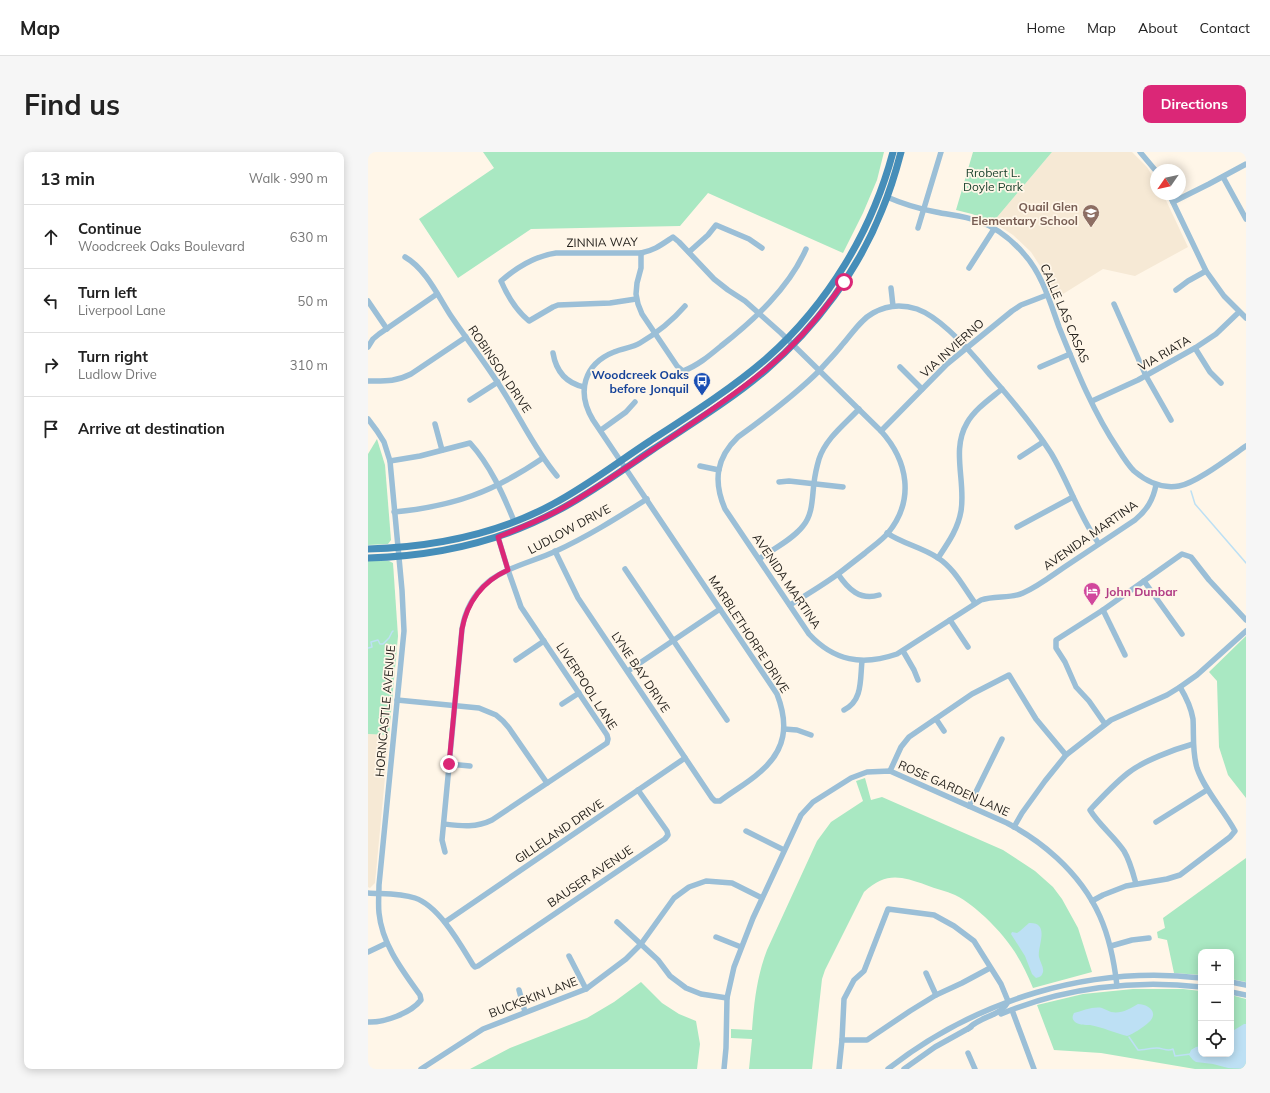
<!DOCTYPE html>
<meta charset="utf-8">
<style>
:root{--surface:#fff;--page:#f6f6f6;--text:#222;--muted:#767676;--line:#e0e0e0;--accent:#db2777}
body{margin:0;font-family:Mulish,sans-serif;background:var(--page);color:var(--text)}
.controls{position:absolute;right:12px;bottom:12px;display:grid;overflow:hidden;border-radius:8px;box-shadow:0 2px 10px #0003}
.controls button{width:36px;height:36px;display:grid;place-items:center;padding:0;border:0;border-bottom:1px solid var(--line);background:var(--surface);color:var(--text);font:20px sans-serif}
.compass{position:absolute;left:782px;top:12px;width:36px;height:36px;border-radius:50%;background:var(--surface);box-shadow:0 2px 10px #0003;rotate:236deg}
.stop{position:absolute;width:12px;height:12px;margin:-9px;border:3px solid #db2777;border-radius:50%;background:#fff}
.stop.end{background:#db2777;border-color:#fff;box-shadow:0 1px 4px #0008}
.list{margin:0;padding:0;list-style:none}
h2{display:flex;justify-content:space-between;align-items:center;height:52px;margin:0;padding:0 16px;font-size:17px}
h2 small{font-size:13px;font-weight:400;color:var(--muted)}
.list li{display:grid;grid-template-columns:26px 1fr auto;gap:12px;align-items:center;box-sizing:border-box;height:64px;padding:0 16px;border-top:1px solid var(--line)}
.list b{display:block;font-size:15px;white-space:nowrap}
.list p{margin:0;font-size:13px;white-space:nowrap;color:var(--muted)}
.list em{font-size:13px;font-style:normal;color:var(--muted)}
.icon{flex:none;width:22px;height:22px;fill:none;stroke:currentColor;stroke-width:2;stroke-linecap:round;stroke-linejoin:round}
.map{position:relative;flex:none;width:878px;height:917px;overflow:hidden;border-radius:8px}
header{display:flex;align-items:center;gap:24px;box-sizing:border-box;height:56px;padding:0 20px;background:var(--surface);border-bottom:1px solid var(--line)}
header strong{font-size:19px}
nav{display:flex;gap:22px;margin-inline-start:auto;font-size:14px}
.intro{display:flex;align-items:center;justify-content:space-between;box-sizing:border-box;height:96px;padding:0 24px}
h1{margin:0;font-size:28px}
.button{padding:10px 18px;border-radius:8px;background:var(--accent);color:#fff;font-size:14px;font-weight:700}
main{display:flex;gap:24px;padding:0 24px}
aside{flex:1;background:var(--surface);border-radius:8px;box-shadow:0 2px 10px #0003}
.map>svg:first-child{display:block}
.built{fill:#f6e9d5}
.green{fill:#a9e8c2}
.water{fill:#bde0f4}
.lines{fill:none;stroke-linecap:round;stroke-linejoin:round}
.stream{stroke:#bde0f4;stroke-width:1.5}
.minor{stroke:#9bbfd7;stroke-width:5.5}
.major{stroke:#468eb9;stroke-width:7}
.route{stroke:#db2777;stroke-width:5}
.labels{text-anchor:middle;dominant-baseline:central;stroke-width:3.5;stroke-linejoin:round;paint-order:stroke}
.park-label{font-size:12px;fill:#1b422d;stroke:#fff6e8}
.education-label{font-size:12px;font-weight:bold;fill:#785e54;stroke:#fff6e8;text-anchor:end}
.street-label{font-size:12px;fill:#26231e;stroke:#fff6e8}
.transit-label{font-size:12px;font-weight:bold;fill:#164399;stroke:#fff6e8;text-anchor:end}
.hotel-label{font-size:12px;font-weight:bold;fill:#b23c85;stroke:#fff6e8;text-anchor:start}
</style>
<header>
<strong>Map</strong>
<nav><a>Home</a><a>Map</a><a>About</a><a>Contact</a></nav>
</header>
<div class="intro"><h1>Find us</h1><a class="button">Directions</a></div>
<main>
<aside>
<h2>13 min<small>Walk · 990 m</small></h2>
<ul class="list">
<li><svg class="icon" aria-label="ahead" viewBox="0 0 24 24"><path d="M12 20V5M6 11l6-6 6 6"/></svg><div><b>Continue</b><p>Woodcreek Oaks Boulevard</p></div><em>630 m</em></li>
<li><svg class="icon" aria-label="left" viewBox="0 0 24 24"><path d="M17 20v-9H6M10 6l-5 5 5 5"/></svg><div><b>Turn left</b><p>Liverpool Lane</p></div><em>50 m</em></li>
<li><svg class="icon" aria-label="right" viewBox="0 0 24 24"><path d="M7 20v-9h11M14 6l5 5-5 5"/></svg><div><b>Turn right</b><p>Ludlow Drive</p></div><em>310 m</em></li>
<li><svg class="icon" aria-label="arrive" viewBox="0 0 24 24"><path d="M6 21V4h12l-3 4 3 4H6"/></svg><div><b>Arrive at destination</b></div></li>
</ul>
</aside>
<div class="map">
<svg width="878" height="917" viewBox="0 0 878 917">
<rect width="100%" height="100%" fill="#fff6e8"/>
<g class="built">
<path d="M684,0H764L779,15L788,30V42H795L820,95L767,124L735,117L687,147L676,120L663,100L645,83L625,70Z"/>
<path d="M0,582L21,583L7,731L2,736L0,735Z"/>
</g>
<g class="green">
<path d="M115,0H516L509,28L495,61L475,101L340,41L312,74L163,77L90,126L51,67L126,16Z"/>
<path d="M605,0H684L625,70L604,62L588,58Z"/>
<path d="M9,287L17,313L23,388L20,392L0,393V302Z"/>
<path d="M0,409H21L25,411L30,484L21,583L0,582Z"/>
<path d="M878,484V646L860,623L851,595L849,529L841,520Z"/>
<path d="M497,626L503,648L514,645L635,698L667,719L685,735L694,747L710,776L724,820L665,836C653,806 640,787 617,765C608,757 599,749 587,743C578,739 568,737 558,733C532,724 518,720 496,740L457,818L454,827L444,917H381L384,887L363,886V877L384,878C386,850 389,824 399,798L449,689L463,670L495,649L488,629Z"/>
<path d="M878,706V830L863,827V800H833V823L806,821L799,788L790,786L789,780L797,776L795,766Z"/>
<path d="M273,830L294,851L311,862L328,869L332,892L329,917H102L142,896L219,866L246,850Z"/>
<path d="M765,837H815L833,839V902H863V843L878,847V917H827L733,901L686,898L669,853L715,842Z"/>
</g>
<g class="water">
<path d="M661,771C683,770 669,795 671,805C672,810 676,815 675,820C674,824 672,825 668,826L664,822L657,804L643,782L644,780L649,781L652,779Z"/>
<path d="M770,852C778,852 790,858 783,868C779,873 764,883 759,884C747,881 734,875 722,873C717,873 711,873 707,870C704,867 704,865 706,861C714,859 726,854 734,856C737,857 740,859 743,860C753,862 762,857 770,852Z"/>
<path d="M876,872H878V917L860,916L845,912L828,910L825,908L821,903L823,898L828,895L833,894V902H863V880Z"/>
</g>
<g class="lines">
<g class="stream">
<path d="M823,339L827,352L878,411"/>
<path d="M0,496L4,495L3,490L10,488L12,492H15L21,486L24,480L25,479"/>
<path d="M761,885L770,898C776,898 783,896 789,896C795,896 799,900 805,897L807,904L823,902"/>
</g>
<g class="minor">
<path d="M772,0L788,19"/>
<path d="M855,25L878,67"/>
<path d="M801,42L838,119L856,144L878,166"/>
<path d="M519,45C535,52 552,57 568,60C582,63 596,64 610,69C627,75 644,88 656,102C674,122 682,150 691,175C708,217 725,260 750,297C755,305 760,313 766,319C779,330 794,337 811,334C828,331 862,305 878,294"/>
<path d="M805,50L841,32L878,12"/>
<path d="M550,76L573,0"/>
<path d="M321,100L340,83L348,73L381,87L394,96"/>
<path d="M273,101V116L269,131L268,142L270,152L274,162L309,214L315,219C329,214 341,204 353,194C386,168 421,136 438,97"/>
<path d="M37,105C58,117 70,144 83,164C100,189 119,213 135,239C153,267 167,298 189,324"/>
<path d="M601,116L626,77"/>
<path d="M523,136L525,154"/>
<path d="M808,138L820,129L838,119"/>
<path d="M268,147L242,151L190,153L185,155L161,169C149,159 139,143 133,129C149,115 167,104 188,101H273C287,98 293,93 305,85L311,90L346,127L360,138L377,149L413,181L513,279C540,309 547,348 520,381C513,389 504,395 497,401C488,408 479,415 470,422C455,433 438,443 422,453"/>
<path d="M0,149L19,177"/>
<path d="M746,152L778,224L803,268"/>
<path d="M0,195L5,187L11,182L69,142"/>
<path d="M827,196L842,220L853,231"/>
<path d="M185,201C188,219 198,231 216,235"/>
<path d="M532,215L554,237"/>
<path d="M672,215L702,202"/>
<path d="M0,229C17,229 27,230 43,222L98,185"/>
<path d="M102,248L130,230"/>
<path d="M724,249L770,228L827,196L848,182L871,160"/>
<path d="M0,267L9,279L16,290L22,309L34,438L36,479L11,733C11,742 10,752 11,761C14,792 34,818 52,843L53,848C43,861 16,871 0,870"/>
<path d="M67,272L74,298"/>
<path d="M233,278L258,260L267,250"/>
<path d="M513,279L579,212L644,159L653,153L679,143"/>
<path d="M652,305L675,290"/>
<path d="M22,309L52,304L102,291C122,313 135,342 146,369"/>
<path d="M332,314L351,318"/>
<path d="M411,330L421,329L475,335"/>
<path d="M26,360C87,354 125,340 175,306"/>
<path d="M649,375L705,345"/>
<path d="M519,381C535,392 554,395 570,406C586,416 596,436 607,451"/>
<path d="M731,392C711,364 701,331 683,301C665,273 644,248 622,223C605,202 574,166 549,157C534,152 519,153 505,161C492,168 484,182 474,193C467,202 459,210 452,218C427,243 399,264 370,285C348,306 345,329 357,357L441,482C466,509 494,514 529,502L613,448C627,443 642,447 655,441C669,435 682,425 695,416C719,400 743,384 767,368C779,358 785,348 788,333"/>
<path d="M187,399L210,446L344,646L347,649H352C365,639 380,631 392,620C418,598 421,573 409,542L225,268C208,240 216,212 246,200C255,196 264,196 272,191C289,181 304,169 317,154"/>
<path d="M570,406C580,391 590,377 593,359C598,330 583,298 599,271C607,257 622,247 634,237"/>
<path d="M391,407C405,397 424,388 435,374C445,362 444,346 446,331C447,322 449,314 451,307C458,286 477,272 491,257"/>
<path d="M257,417L359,568"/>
<path d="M470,422C480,437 492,449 511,443"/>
<path d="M776,429L814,482"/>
<path d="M735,458L757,503"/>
<path d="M582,468L600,495"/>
<path d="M535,499L546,518L550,528"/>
<path d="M148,508L176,489"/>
<path d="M260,519L352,457"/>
<path d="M29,548L111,556L128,563L135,569L141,576L179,631"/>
<path d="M194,552L211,541"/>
<path d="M476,558C495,549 492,527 494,509"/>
<path d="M568,567L576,579"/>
<path d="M737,572L721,549L708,535L697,510L688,496V488L735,458L814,402L823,405L841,428L878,468"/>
<path d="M416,577L429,578L443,583"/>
<path d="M81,612L102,614"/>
<path d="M522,619L533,595L541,585L604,542L641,523L668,567L698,603"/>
<path d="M601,654L634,587"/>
<path d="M788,670L839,638"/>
<path d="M76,672C93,674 108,676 124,668L239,591L240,587L239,583L153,455L140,418L130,385"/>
<path d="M646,675L654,661L677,629L698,603L743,568L799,543L812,535L829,523L878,479"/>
<path d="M378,679L416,698"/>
<path d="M77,700L74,688L94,477C97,458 106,442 120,430C137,416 166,409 186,400C219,385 249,366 279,347"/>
<path d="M768,732C765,721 762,709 756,699C746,684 731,673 722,658C734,645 746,632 760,621C775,609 807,597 825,592"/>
<path d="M0,741C15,742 32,741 47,746C71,754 92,792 105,813L107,815L110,814L297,687L300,683L299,679L270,638"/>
<path d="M724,749L735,743L758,734L799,727L812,723L862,685L867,679C855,657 837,639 829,616C824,599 826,583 825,567C823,555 818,545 812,535"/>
<path d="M77,770L317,606"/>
<path d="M249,770L290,808L302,824L318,836L333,842L359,846"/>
<path d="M348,785L373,795"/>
<path d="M743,794L764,788L781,786"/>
<path d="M0,800L19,791"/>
<path d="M201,804L218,837"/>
<path d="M558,821L568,843"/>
<path d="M863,830L878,833"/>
<path d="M151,838L157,860"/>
<path d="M863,840L878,843"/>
<path d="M644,858L666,917"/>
<path d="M633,862C695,836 766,827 833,835"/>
<path d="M474,888H499L542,859L568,843L594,831L622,816"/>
<path d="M600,901L607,917"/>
<path d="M53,917L115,877L218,837L258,807L273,792L306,746L321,735L338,729L364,731L394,746"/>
<path d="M356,917L358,896L359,846L366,815L385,766L433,663L445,650L483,626L499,620L522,619L639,671C658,681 674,692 689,706C729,743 743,781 749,834"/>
<path d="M471,917L474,888L476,847L486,828L496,819L520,757L566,763L586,774L606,789L633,832L640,849C635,864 611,864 600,877"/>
<path d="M520,917C608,848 721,813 833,826"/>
<path d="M536,917L567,895L603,875"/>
</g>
<g class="major">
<path d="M0,397C64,395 128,383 185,352C219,334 250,310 282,289C322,263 363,237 399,206C460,152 504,79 525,0"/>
<path d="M0,406C66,404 130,391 189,359C222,342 253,319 284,298C323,272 363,248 398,218C448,175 490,119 514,58C522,39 528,19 533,0"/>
</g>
</g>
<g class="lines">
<path class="route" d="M81,612L94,477C99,450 115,429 140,418L130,385C150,377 170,369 189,359C223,341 254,318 286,297C323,272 362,247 397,218C428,193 453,163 476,130"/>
</g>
<defs>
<symbol id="school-pin" viewBox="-11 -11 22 30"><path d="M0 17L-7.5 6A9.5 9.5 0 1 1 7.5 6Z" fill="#8d6e63" stroke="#fff6e8"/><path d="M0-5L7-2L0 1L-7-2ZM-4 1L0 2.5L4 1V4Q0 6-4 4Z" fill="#fff"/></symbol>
<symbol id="bus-pin" viewBox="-11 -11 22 30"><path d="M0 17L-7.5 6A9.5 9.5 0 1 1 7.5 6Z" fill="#1a4fb4" stroke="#fff6e8"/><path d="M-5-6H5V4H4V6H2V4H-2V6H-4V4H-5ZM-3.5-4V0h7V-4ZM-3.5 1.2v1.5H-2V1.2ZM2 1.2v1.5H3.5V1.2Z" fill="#fff"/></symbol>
<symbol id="hotel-pin" viewBox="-11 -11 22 30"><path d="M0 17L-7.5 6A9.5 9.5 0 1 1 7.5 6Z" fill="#d1479c" stroke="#fff6e8"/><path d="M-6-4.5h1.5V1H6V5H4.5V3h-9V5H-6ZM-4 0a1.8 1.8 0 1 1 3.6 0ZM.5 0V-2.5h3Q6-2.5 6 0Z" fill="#fff"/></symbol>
</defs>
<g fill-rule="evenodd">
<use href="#school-pin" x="713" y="51" width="20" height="27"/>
<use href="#bus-pin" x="324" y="219" width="20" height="27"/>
<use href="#hotel-pin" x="714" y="429" width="20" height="27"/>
</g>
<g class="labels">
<g class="park-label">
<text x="625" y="20">Rrobert L.<tspan x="625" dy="14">Doyle Park</tspan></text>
</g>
<g class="education-label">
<text x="710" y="54">Quail Glen<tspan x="710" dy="14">Elementary School</tspan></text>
</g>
<g class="street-label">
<text transform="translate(234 90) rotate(-1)">ZINNIA WAY</text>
<text transform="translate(697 161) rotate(67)">CALLE LAS CASAS</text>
<text transform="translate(584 196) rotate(-42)">VIA INVIERNO</text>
<text transform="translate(796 201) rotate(-30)">VIA RIATA</text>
<text transform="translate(132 217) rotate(56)">ROBINSON DRIVE</text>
<text transform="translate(201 377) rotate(-28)">LUDLOW DRIVE</text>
<text transform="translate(722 383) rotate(-35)">AVENIDA MARTINA</text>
<text transform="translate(419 429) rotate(56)">AVENIDA MARTINA</text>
<text transform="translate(381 482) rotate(57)">MARBLETHORPE DRIVE</text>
<text transform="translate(273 520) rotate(56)">LYNE BAY DRIVE</text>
<text transform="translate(219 534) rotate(57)">LIVERPOOL LANE</text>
<text transform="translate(17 559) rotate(-85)">HORNCASTLE AVENUE</text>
<text transform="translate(586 636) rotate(24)">ROSE GARDEN LANE</text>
<text transform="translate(191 679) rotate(-34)">GILLELAND DRIVE</text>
<text transform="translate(222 724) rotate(-34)">BAUSER AVENUE</text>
<text transform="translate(165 845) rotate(-21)">BUCKSKIN LANE</text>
</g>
<g class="transit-label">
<text x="321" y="222">Woodcreek Oaks<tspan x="321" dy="14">before Jonquil</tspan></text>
</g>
<g class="hotel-label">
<text x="737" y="439">John Dunbar</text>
</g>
</g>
</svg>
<div class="controls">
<button>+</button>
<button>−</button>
<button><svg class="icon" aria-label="locate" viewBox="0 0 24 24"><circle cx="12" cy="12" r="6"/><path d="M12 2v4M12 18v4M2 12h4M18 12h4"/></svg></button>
</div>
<svg class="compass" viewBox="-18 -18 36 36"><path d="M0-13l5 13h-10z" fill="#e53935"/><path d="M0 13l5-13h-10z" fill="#767676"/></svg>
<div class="stop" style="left:476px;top:130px"></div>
<div class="stop end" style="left:81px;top:612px"></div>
</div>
</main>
